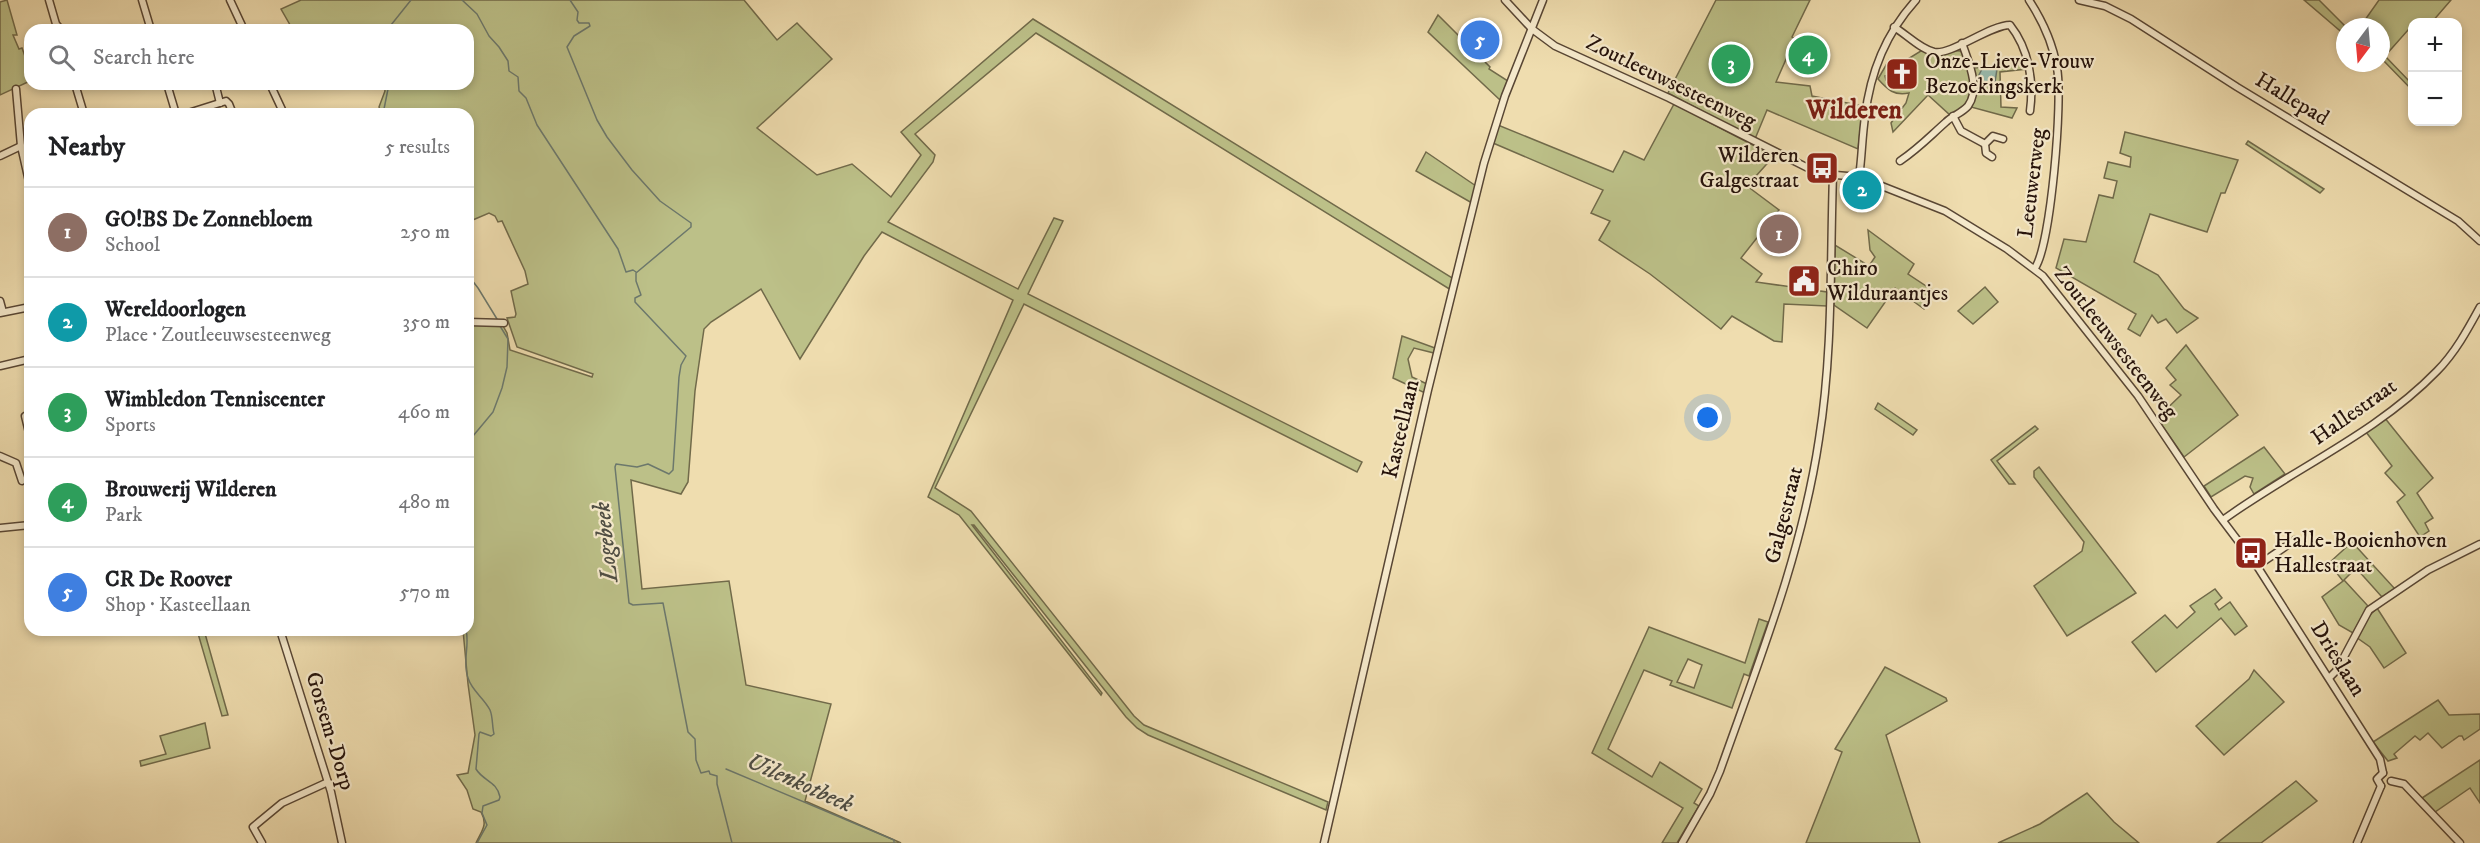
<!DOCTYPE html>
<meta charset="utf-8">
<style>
:root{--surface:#fff;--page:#f2f2f2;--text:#202124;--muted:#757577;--line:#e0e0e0;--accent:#8f2418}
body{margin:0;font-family:"IM FELL DW Pica",serif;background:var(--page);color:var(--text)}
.controls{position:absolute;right:18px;top:18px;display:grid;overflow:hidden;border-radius:12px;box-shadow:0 3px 9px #0003}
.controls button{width:54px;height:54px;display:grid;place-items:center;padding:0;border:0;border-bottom:2px solid var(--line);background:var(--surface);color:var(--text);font:30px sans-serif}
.compass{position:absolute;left:2336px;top:18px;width:54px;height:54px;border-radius:50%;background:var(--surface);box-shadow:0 3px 9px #0003;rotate:196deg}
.you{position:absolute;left:1708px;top:418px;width:21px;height:21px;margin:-15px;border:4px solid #fff;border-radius:50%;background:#1a73e8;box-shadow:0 0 0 9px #1a73e833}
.badge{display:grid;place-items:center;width:39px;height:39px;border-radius:50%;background:var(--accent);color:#fff;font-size:20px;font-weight:700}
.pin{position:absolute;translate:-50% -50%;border:3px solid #fff;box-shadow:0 2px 6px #0006}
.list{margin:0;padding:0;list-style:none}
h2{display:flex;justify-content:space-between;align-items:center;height:78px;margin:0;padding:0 24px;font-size:26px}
h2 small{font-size:20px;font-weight:400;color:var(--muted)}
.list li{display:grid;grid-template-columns:39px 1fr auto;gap:18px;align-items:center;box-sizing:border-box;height:90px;padding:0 24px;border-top:2px solid var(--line)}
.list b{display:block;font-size:22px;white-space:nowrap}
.list p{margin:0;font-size:20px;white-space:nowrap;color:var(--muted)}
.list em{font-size:20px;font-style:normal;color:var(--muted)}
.icon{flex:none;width:33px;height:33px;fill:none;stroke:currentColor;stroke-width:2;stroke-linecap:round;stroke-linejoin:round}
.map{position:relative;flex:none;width:2480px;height:843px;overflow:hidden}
.search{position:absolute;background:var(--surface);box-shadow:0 3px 9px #0003;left:24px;top:24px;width:450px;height:66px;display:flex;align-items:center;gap:15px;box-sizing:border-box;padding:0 21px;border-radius:18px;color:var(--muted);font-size:22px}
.panel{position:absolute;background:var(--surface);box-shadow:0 3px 9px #0003;left:24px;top:108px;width:450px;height:528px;border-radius:18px}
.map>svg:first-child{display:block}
.green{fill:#bcc088;stroke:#716a4a;stroke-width:1.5;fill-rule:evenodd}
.water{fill:#9abbad;stroke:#6c786c;stroke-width:1.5}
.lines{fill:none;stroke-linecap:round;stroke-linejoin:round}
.stream{stroke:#6c786c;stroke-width:1.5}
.minor-casing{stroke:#584634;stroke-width:9}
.minor{stroke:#f5e9cb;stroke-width:6}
.labels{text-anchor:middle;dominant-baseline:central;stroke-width:4.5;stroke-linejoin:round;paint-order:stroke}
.poi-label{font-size:22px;fill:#26130b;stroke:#f5e9cb;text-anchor:start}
.street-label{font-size:22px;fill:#26130b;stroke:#f5e9cb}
.water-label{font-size:24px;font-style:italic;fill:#4f4e44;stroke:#f5e9cb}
.quarter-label{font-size:26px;font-weight:bold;fill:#7a1f14;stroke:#f5e9cb}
</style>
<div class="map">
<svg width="2480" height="843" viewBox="0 0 2480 843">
<rect width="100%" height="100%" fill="#efddaf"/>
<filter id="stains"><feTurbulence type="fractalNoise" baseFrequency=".00333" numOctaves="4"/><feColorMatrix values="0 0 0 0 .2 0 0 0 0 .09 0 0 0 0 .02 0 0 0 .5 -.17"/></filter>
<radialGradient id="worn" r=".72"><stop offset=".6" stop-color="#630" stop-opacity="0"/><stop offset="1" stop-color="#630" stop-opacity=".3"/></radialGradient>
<g class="green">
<path d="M7,0L17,35H13L19,49L22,48L30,70V81L0,95V2Z"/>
<path d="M301,0H744L777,40L797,23L832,59L757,128L817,175L852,164L891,197L921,155L901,132L1033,19L1454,279L1451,290L1036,33L915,134L935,155L933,162L888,222L1018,289L1054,218L1063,221L1028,294L1362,462L1357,472L1024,304L935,488L971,511L1134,716L1144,725L1328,802L1326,810L1148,735L1137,728L1126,717L974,525H972L1102,693L1101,695L959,515L928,497L1013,300L882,232L864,256L800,359L761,289L711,322L704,329L695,391L688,482L681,494L631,480L642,589L729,581L746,685L831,704L805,801L901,843H476C482,830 488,825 481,812L473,809L467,790L457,775L468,773L475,735L468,684L463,630H468V324L503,326L507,333L510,350L592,377L593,374L517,347L507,318L515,317L516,314L511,291L528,284L525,271L502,221L498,222L495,216L489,213L468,222V114H382L379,107L385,91L384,84H468V30H293L281,9Z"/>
<path d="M1716,0H1810L1792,37L1795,39L1776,82L1810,86L1812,96L1863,106L1858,149L1767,110L1755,139L1668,93Z"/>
<path d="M2304,0H2319L2346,27L2345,35Z"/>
<path d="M2379,0H2451L2432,22H2412V34L2408,30L2385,56L2412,84V90L2382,59L2385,56L2381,51V27H2360Z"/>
<path d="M1438,15L1490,67L1489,69L1508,81L1500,100L1428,32Z"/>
<path d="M1924,49L1961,51C1968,65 1977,95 1963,108C1960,111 1954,113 1950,115L1928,95L1893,132L1891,123L1906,103L1909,93C1894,96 1888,90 1878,79L1889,60L1908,68L1885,76L1886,80L1917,73L1914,65L1894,60L1908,59Z"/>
<path d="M2026,64L2027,69L2000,72L2001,107L2017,108L2012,118L1971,107L1973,68Z"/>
<path d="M1674,104L1774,156L1747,186L1779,210L1741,258L1762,274L1756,282L1827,292V306L1784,304L1782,342L1774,341L1732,316L1721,329L1650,274L1599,240L1610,221L1591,213L1603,190L1493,143L1498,125L1613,172L1624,151L1644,160Z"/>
<path d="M2125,132L2238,160L2225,193H2221L2207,232L2150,214L2134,262L2158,275L2184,309L2198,318L2177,333L2166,319L2158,323L2152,315L2140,336L2128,329L2136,314L2056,268L2064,239L2086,242L2099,195L2113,198L2117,181L2104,178L2108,162L2130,167L2131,157L2120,153Z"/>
<path d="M2248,141L2324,189L2320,193L2246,144Z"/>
<path d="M1426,152L1476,186L1472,203L1416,171Z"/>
<path d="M1868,230L1914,264L1908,274L1935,292L1924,309L1895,288L1867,328L1834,305L1835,245L1869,266L1875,257L1870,250Z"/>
<path d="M1985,287L1998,302L1973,324L1958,311Z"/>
<path d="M1402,336L1435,348L1434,353L1414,348L1408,359L1412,377L1427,384L1425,393L1393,378Z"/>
<path d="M2186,345L2238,415L2184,457L2157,418L2181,395L2170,385L2176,380L2166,368Z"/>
<path d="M1878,403L1917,430L1913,435L1875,409Z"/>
<path d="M2384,417L2433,478L2417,493L2433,518L2425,523L2429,531L2420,537L2397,502L2405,495L2385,473L2392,466L2366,432Z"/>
<path d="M2035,426L2038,429L1997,461L2015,484H2009L1991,460Z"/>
<path d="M2264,447L2285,474L2254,494L2250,487L2253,478L2245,476L2211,497L2204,486Z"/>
<path d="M2039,467L2136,593L2067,636L2034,586L2082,551L2084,542L2034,477V471Z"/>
<path d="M2352,542L2395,589L2382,597L2356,568L2344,580L2368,606L2353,633L2339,625L2322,597L2343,581L2329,563Z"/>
<path d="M2215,589L2222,598L2215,604L2219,610L2230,602L2247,626L2235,635L2221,618L2156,672L2132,642L2165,615L2177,628L2195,612L2190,606Z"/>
<path d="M2377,608L2406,653L2384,668L2370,647L2356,637L2367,618Z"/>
<path d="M1759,619L1768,622L1749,676L1744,674L1732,708L1670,685L1672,681L1644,670L1608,749L1652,777L1660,762L1702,789L1694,803L1699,806L1677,843H1662L1683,808L1592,753L1649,627L1745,663ZM1688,659L1702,665L1694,688L1677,682Z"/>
<path d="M197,630H204L228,715L222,716Z"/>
<path d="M1885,667L1946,698L1947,701L1886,735L1920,843H1806L1842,752L1835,749Z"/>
<path d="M2254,670L2284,702L2224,755L2196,726L2249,679Z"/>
<path d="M2438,700L2449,715L2480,714V729L2464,740L2462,736H2459L2442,748L2428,733L2420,740L2415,736L2394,754L2397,758L2388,761L2373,742Z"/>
<path d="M205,723L210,748L141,766L140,761L166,754L160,736Z"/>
<path d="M2480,760V803L2470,788L2435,812L2422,798Z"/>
<path d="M2296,781L2317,801L2261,843H2217Z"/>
<path d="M2087,793L2114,822L2139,843H1998L2040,824Z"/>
</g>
<path class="water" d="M1982,69H1997L1995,82L1989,86L1979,83V75Z"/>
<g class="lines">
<g class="stream">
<path d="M462,0L477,14L489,36L499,47L508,61L509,71L518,77L519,91L526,98L537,125L618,249L626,272L633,270L636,272"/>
<path d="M570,0L578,12L577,20L579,23H589L590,26L574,36L567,47L597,120L607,137L632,170L660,201L691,223V227L636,273V281L641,295L635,298V302L686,356L681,365L679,377L673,470L669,474L648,464L637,467L616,464L615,467L629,603L633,605L663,603L688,732L695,739L696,760L701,773L709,771L710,774L717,776V784L732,843"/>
<path d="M387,30L411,0"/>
<path d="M386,114L384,109L389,84"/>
<path d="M468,275L478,288L497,319"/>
<path d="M468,442L493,412L502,388L507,367L508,339L500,326"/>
<path d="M468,586L470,594L468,599"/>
<path d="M466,630C470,646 462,661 468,678C472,691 484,698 490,710C493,717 492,726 494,734L491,736L480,732L479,734L476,769C483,781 497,781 500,797L499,800L483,806L482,813L487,825L477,843"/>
<path d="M726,769L894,840V843"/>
</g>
<defs>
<g id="minor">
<path d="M49,0L56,24L61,30"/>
<path d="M142,0L151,30"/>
<path d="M230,0L244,30"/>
<path d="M1505,0L1532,29L1555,46L1669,98L1810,169L1824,174L1859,177L1945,211L2007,249L2043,276L2138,396L2214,509L2257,566L2380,759L2383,773"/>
<path d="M2029,0C2042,20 2053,44 2057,68C2063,99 2051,244 2035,268"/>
<path d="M2079,0L2105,6L2131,19L2237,87L2458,221L2480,241"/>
<path d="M1894,27C1906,34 1920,49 1934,52C1950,56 1990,25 2010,25C2029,49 2034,81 2030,111"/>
<path d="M75,84L84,114"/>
<path d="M167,84L176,114"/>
<path d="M270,84L284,114"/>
<path d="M216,87L220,103"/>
<path d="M16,89L21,146L30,186"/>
<path d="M185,114L226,101L229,104L233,114"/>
<path d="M1953,116L1961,131L1985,144"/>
<path d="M0,156L21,146"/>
<path d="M1992,157L1986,153L1985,144L1993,136L2003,139"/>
<path d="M1900,161C1919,148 1928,138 1946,122C1952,116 1962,113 1968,106C1981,88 1968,61 1962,43"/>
<path d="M1859,177C1862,157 1862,137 1865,117C1870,73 1886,33 1916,0"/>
<path d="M0,301L3,312"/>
<path d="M0,313L30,307"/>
<path d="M468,322L504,323"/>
<path d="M0,366L30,359"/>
<path d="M30,413L25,416L30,437"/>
<path d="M0,456L16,463L22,481"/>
<path d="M2223,520C2293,469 2376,434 2437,371C2455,353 2468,329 2480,307"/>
<path d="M0,528L30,525"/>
<path d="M2257,566L2295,540"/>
<path d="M280,630L331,792L342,843"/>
<path d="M2330,677L2337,670L2369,610L2428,570L2480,544"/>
<path d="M2391,781L2404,784L2460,843"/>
<path d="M2381,786L2377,779L2383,773"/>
<path d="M262,843L253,827L282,803L328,782"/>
<path d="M1324,843L1428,390L1484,163L1505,96L1543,0"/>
<path d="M1682,843L1710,794L1720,771C1758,663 1802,554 1819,439C1833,352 1830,263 1833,175"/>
<path d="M2357,843L2381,786"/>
</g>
</defs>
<use href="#minor" class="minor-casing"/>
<use href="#minor" class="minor"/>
</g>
<defs>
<symbol id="church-square" viewBox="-11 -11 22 22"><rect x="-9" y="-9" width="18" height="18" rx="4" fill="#8f2418" stroke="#f5e9cb"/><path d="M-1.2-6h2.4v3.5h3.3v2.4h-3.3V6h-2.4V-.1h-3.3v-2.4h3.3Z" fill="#fff"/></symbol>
<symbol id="bus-square" viewBox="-11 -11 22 22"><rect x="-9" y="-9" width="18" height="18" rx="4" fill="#8f2418" stroke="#f5e9cb"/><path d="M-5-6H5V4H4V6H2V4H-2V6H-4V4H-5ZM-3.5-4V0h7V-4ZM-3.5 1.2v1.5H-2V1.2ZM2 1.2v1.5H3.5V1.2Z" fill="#fff"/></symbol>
<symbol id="civic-square" viewBox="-11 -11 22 22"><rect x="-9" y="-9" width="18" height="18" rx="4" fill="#8f2418" stroke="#f5e9cb"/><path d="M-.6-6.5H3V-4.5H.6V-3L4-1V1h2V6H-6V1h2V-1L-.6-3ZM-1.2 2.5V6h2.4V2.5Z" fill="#fff"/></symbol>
</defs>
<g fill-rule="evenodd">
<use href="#church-square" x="1883" y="55" width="38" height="38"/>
<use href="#bus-square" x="1803" y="149" width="38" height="38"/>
<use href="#civic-square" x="1785" y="262" width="38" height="38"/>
<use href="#bus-square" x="2232" y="534" width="38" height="38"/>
</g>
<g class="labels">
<g class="poi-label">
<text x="1925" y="61">Onze-Lieve-Vrouw<tspan x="1925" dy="25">Bezoekingskerk</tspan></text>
<text x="1799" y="155" text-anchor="end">Wilderen<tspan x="1799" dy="25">Galgestraat</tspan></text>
<text x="1827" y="268">Chiro<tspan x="1827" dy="25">Wilduraantjes</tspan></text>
<text x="2274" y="540">Halle-Booienhoven<tspan x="2274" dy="25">Hallestraat</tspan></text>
</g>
<g class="street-label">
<text transform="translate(1671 82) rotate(26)">Zoutleeuwsesteenweg</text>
<text transform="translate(2292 99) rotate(31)">Hallepad</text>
<text transform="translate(2032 183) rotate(-83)">Leeuwerweg</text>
<text transform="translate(2116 343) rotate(52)">Zoutleeuwsesteenweg</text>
<text transform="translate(2354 412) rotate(-35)">Hallestraat</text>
<text transform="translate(1401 429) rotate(-77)">Kasteellaan</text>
<text transform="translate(1784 515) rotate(-76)">Galgestraat</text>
<text transform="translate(2338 659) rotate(58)">Drieslaan</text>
<text transform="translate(330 731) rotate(73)">Gorsem-Dorp</text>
</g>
<g class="water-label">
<text transform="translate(606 542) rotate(-96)">Logebeek</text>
<text transform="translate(800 783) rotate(24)">Uilenkotbeek</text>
</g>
<g class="quarter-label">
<text x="1854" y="110">Wilderen</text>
</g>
</g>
<rect width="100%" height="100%" filter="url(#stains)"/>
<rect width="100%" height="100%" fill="url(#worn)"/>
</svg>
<div class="controls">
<button>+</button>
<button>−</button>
</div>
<svg class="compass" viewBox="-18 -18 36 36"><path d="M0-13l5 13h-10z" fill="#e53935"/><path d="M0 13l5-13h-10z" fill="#757577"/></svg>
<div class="you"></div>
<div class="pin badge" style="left:1779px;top:234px;background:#8d6e63">1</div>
<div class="pin badge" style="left:1862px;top:190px;background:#0f9aa8">2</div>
<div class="pin badge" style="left:1731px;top:64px;background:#2e9e5b">3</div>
<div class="pin badge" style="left:1808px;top:55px;background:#2e9e5b">4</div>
<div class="pin badge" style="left:1480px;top:40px;background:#3f7fe0">5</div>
<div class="search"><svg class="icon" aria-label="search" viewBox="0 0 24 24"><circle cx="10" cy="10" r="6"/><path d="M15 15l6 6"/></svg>Search here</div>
<section class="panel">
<h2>Nearby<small>5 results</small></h2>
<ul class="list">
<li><span class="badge" style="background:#8d6e63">1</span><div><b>GO!BS De Zonnebloem</b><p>School</p></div><em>250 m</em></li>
<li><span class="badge" style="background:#0f9aa8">2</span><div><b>Wereldoorlogen</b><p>Place · Zoutleeuwsesteenweg</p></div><em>350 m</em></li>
<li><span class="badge" style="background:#2e9e5b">3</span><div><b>Wimbledon Tenniscenter</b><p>Sports</p></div><em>460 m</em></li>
<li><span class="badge" style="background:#2e9e5b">4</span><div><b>Brouwerij Wilderen</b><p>Park</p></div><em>480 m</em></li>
<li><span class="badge" style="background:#3f7fe0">5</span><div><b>CR De Roover</b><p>Shop · Kasteellaan</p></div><em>570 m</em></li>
</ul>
</section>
</div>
